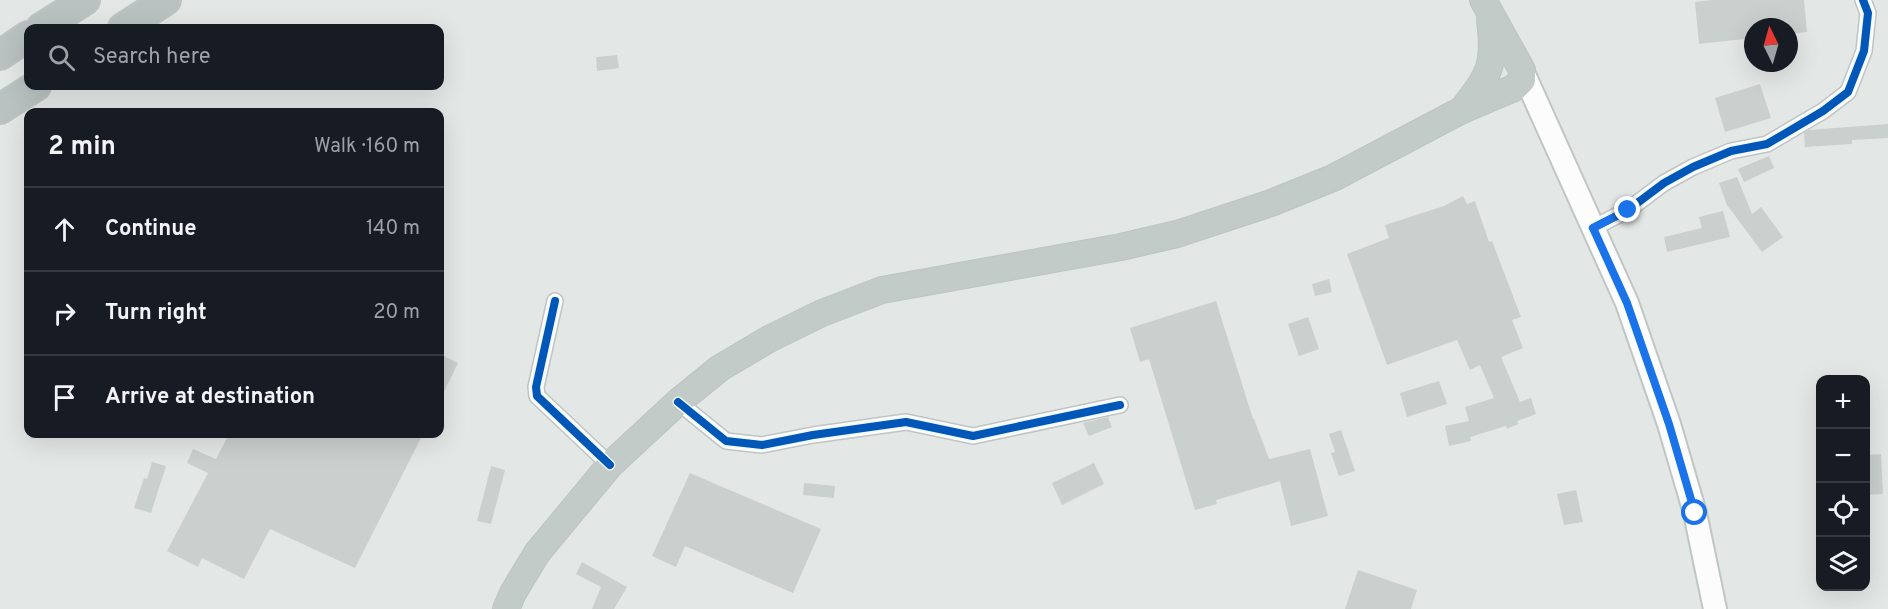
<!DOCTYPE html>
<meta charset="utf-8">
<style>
:root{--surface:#171b24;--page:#242831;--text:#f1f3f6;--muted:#9ea1a6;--line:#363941}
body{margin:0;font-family:Overpass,sans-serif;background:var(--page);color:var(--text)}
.controls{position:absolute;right:18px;bottom:18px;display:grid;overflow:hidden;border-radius:12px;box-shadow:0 6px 24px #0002}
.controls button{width:54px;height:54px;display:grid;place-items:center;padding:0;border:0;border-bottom:2px solid var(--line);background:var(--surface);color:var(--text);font:30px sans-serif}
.compass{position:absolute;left:1744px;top:18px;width:54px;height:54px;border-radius:50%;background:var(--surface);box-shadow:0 6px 24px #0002;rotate:355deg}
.stop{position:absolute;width:18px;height:18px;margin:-14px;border:4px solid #1a73e8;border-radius:50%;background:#fff}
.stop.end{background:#1a73e8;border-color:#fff;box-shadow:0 2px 6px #0008}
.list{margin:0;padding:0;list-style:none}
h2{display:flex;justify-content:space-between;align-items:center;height:78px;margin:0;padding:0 24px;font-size:26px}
h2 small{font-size:20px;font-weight:400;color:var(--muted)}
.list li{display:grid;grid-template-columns:39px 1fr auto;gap:18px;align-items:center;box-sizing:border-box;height:84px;padding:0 24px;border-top:2px solid var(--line)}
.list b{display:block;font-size:22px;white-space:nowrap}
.list em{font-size:20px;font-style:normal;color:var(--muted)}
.icon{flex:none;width:33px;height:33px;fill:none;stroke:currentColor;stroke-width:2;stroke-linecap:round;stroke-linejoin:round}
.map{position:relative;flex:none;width:1888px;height:609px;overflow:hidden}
.search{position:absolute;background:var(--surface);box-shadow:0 6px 24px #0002;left:24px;top:24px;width:420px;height:66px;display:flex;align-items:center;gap:15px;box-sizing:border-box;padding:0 21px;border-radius:12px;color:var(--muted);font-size:22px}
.panel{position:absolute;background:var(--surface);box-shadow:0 6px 24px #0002;left:24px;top:108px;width:420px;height:330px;border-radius:12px}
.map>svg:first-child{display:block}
.building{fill:#cad0cd}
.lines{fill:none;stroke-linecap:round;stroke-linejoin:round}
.minor-casing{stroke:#c0c5c3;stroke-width:18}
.secondary-casing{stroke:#bfc6c3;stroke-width:26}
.trunk-casing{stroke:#bcc5c2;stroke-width:28}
.motorway-casing{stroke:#bcc5c2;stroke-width:32}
.minor{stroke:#fbfcfb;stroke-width:15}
.secondary{stroke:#fbfcfb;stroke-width:22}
.trunk{stroke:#c3cbc9;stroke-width:26}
.motorway{stroke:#b9c2c0;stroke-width:28}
.cycleway-casing{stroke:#f1f8f4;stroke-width:11}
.cycleway{stroke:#0057b8;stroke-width:8}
.route{stroke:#1a73e8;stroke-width:8}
</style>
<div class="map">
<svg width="1888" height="609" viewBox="0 0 1888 609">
<rect width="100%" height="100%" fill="#e3e8e6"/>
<g class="building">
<path d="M1712,0H1804L1807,32L1789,34V27H1753V38L1699,44L1695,2Z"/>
<path d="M617,55L619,68L597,71L596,57Z"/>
<path d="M1760,84L1771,118L1725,132L1715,98Z"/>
<path d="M1888,124V138L1852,140V144L1805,147L1804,133L1809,130Z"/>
<path d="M1769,156L1774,168L1744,182L1738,169Z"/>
<path d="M1737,177L1752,214L1761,207L1783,237L1762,252L1727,205L1719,183Z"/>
<path d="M1463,196L1467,204L1475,201L1489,242L1492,241L1521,317L1512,320L1523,348L1501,357L1520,402L1531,398L1536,414L1517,421L1518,424L1507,429L1506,426L1470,437L1471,441L1449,446L1445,426L1469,421L1465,407L1494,398L1480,365L1470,370L1457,340L1387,365L1347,254L1389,238L1385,225L1444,206Z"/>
<path d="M1723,211L1730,237L1667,252L1664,237L1702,228L1699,217Z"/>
<path d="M1329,279L1332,292L1315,296L1312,284Z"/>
<path d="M1216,301L1253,419H1254L1269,459L1310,449L1328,516L1291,526L1280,481L1216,500L1217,504L1195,510L1149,359L1140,362L1130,328Z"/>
<path d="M1308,317L1319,349L1299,356L1288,324Z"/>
<path d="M440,354L458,363L440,400Z"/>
<path d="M1439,381L1447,404L1407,417L1400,393Z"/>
<path d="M1108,417L1112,427L1089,436L1083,423Z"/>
<path d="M1341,430L1355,471L1339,476L1331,453L1335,452L1329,434Z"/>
<path d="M229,434H423L355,568L270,529L244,579L202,558L198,567L167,551L208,473L187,463L193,449L216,459Z"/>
<path d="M1881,454L1883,494L1866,495V455Z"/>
<path d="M152,462L166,466L151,513L134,508L144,478L147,479Z"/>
<path d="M1094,463L1104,484L1062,505L1052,483Z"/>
<path d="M491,466L505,470L491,524L477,521Z"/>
<path d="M690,473L821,529L793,593L685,546L676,567L652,556Z"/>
<path d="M804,483L835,486L834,498L803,495Z"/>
<path d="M1576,490L1583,522L1564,525L1557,494Z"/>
<path d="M582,562L627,587L614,609H592L601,587L576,574Z"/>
<path d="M1358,570L1417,590L1411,609H1345Z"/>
</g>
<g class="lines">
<defs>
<g id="minor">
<path d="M1593,228L1628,210L1664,183L1693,167L1731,151L1767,144L1823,111L1848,92L1864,51L1868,13L1863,0"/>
<path d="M555,301L536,387L537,396L610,465"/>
<path d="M678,402L726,441L762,445L813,435L906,422L973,436L1120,405"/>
</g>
<path id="secondary" d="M1522,70L1627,303L1669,424L1695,513L1715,609"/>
<g id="trunk">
<path d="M1462,110C1489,75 1496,66 1490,21"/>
<path d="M506,609L513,593L537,553L610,465L678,402L720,368L769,339L822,313L882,290L1121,247L1177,234L1271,203L1333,178L1462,110L1514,88L1522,80V70L1483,0"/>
</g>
<g id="motorway">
<path d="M41,28L85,0"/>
<path d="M123,28L166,0"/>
<path d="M0,55L28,36"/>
<path d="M0,109L36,86"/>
</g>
</defs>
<use href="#minor" class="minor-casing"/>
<use href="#secondary" class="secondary-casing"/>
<use href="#trunk" class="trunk-casing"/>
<use href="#motorway" class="motorway-casing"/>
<use href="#minor" class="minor"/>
<use href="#secondary" class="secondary"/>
<use href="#trunk" class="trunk"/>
<use href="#motorway" class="motorway"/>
<defs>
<g id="cycleway">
<path d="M1593,228L1628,210L1664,183L1693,167L1731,151L1767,144L1823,111L1848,92L1864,51L1868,13L1863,0"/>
<path d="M555,301L536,387L537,396L610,465"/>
<path d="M678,402L726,441L762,445L813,435L906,422L973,436L1120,405"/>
</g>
</defs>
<use href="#cycleway" class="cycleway-casing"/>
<use href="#cycleway" class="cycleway"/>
</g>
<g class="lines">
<path class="route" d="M1628,210L1593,228L1627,303L1669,424L1695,513"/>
</g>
</svg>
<div class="controls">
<button>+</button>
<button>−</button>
<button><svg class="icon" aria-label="locate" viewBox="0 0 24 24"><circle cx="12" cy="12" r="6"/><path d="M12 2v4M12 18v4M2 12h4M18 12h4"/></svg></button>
<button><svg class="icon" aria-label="layers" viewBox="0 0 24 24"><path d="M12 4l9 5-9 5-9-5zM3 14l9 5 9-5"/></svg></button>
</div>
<svg class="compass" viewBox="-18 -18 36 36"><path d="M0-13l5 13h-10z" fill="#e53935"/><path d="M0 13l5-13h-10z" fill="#9ea1a6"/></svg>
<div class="stop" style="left:1695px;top:513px"></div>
<div class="stop end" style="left:1628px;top:210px"></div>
<div class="search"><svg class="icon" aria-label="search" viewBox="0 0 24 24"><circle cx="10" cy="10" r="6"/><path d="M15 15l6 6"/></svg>Search here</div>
<section class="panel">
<h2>2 min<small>Walk · 160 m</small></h2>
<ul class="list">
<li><svg class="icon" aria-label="ahead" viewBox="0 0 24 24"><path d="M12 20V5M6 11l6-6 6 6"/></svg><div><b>Continue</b></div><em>140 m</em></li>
<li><svg class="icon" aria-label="right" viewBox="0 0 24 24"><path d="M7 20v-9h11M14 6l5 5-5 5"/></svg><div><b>Turn right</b></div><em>20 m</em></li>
<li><svg class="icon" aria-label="arrive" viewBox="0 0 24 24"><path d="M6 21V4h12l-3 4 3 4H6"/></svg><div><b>Arrive at destination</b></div></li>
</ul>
</section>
</div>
